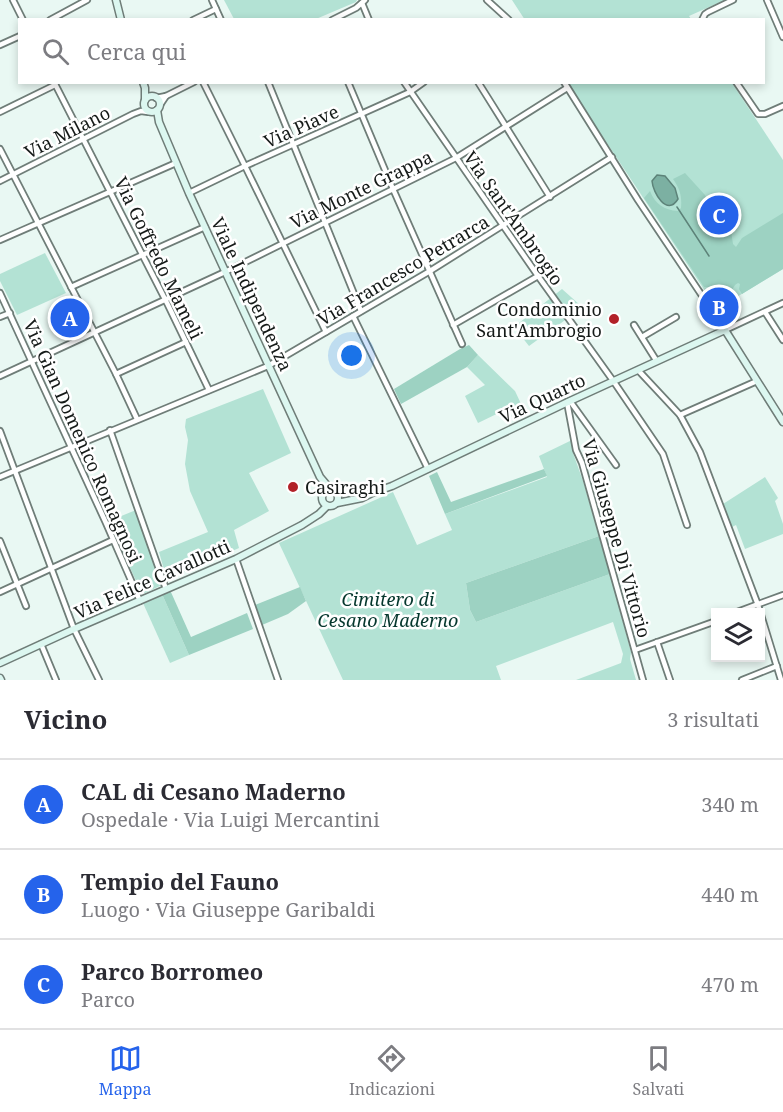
<!DOCTYPE html>
<html lang="it">
<meta charset="utf-8">
<style>
:root{--surface:#fff;--page:#f2f2f3;--text:#2b2b33;--muted:#7c7c81;--line:#e1e1e2;--accent:#2563eb}
body{margin:0;font-family:"Noto Serif",serif;background:var(--page);color:var(--text)}
.controls{position:absolute;right:18px;bottom:18px;display:grid;overflow:hidden;border-radius:0px;box-shadow:0 3px 9px #0003}
.controls button{width:54px;height:54px;display:grid;place-items:center;padding:0;border:0;border-bottom:2px solid var(--line);background:var(--surface);color:var(--text);font:30px sans-serif}
.you{position:absolute;left:352px;top:356px;width:21px;height:21px;margin:-15px;border:4px solid #fff;border-radius:50%;background:#1a73e8;box-shadow:0 0 0 9px #1a73e833}
.badge{display:grid;place-items:center;width:39px;height:39px;border-radius:50%;background:var(--accent);color:#fff;font-size:20px;font-weight:700}
.pin{position:absolute;translate:-50% -50%;border:3px solid #fff;box-shadow:0 2px 6px #0006}
.list{margin:0;padding:0;list-style:none}
h2{display:flex;justify-content:space-between;align-items:center;height:78px;margin:0;padding:0 24px;font-size:26px}
h2 small{font-size:20px;font-weight:400;color:var(--muted)}
.list li{display:grid;grid-template-columns:39px 1fr auto;gap:18px;align-items:center;box-sizing:border-box;height:90px;padding:0 24px;border-top:2px solid var(--line)}
.list b{display:block;font-size:22px;white-space:nowrap}
.list p{margin:0;font-size:20px;white-space:nowrap;color:var(--muted)}
.list em{font-size:20px;font-style:normal;color:var(--muted)}
.icon{flex:none;width:33px;height:33px;fill:none;stroke:currentColor;stroke-width:2;stroke-linecap:round;stroke-linejoin:round}
.map{position:relative;flex:none;width:783px;height:680px;overflow:hidden}
.search{position:absolute;background:var(--surface);box-shadow:0 3px 9px #0003;left:18px;right:18px;top:18px;height:66px;display:flex;align-items:center;gap:15px;box-sizing:border-box;padding:0 21px;border-radius:0px;color:var(--muted);font-size:22px}
.sheet{height:348px;background:var(--surface)}
nav{display:flex;justify-content:space-around;align-items:center;box-sizing:border-box;height:84px;border-top:2px solid var(--line);background:var(--surface);font-size:16px;color:var(--muted)}
nav a{display:grid;justify-items:center;gap:3px}
nav .on{color:var(--accent)}
.map>svg:first-child{display:block}
.green{fill:#b3e2d4}
.forest{fill:#9dd2c2}
.water{fill:#7cb0a2;stroke:#5d8379;stroke-width:1.5}
.lines{fill:none;stroke-linecap:round;stroke-linejoin:round}
.stream{stroke:#5d8379;stroke-width:1.5}
.street-casing{stroke:#6f7d78;stroke-width:8}
.secondary-casing{stroke:#6f7d78;stroke-width:9}
.street{stroke:#fff;stroke-width:4.5}
.secondary{stroke:#dcf7f0;stroke-width:6}
.poi-dot{fill:#b22128;stroke:#fff;stroke-width:2}
.labels{text-anchor:middle;dominant-baseline:central;stroke-width:5;stroke-linejoin:round;paint-order:stroke}
.street-label{font-size:18px;fill:#151a18;stroke:#fff}
.poi-label{font-size:18px;fill:#151a18;stroke:#fff;text-anchor:end}
.park-label{font-size:18px;font-style:italic;fill:#05372d;stroke:#fff}
</style>
<div class="map">
<svg width="783" height="680" viewBox="0 0 783 680">
<rect width="100%" height="100%" fill="#e9f8f3"/>
<g class="green">
<path d="M224,0H357L356,2L316,19H234Z"/>
<path d="M512,0H725L689,16L691,19L525,20Z"/>
<path d="M567,83H732L783,160V269L717,309Z"/>
<path d="M45,253L66,293L17,315L0,281V274Z"/>
<path d="M562,289L580,305L566,315L568,318L529,346L514,327Z"/>
<path d="M478,355L515,391L523,408L513,412L509,408L478,423L465,396L485,385L467,367Z"/>
<path d="M263,389L291,453L249,473L269,511L234,530L239,548L167,580L159,552L208,532L190,491L185,464L188,440L185,427L186,419Z"/>
<path d="M572,440L573,453L583,481L599,536L466,583L470,610L476,622L610,574L631,652L630,659L636,680H576L621,663L623,654L613,622L496,666L501,680H343L279,543L393,492L417,545L452,530L445,514L547,477L539,456Z"/>
<path d="M765,477L778,498L775,501L783,524V534L745,549L736,525L732,527L723,504Z"/>
<path d="M136,510L162,585L145,593L141,592L109,521Z"/>
<path d="M162,594L189,655L170,663L143,603Z"/>
</g>
<g class="forest">
<path d="M685,173L705,195L711,211L731,231L733,244L736,247L742,238L783,213V269L742,294L739,289L740,284L738,283L735,285L732,290L723,289L715,293L710,287H704L644,198L650,191C655,204 664,210 678,211L681,208C682,196 680,189 673,179Z"/>
<path d="M469,345L478,355L467,367L401,404L394,389L460,349Z"/>
<path d="M544,469L547,476L445,514L429,476L437,472L451,502Z"/>
<path d="M599,536L610,574L476,622L470,610L466,583Z"/>
<path d="M300,587L306,601L288,614L262,625L255,605Z"/>
<path d="M170,590L191,637L247,613L253,629L189,655L162,594Z"/>
</g>
<path class="water" d="M657,175L665,176L675,188L678,199C667,217 653,193 652,181Z"/>
<g class="lines">
<path class="stream" d="M677,207L709,256"/>
<defs>
<g id="street">
<path d="M13,0L23,20"/>
<path d="M212,0L221,20"/>
<path d="M487,0L509,20"/>
<path d="M767,0L783,37"/>
<path d="M362,3L369,20"/>
<path d="M50,20L87,0"/>
<path d="M193,20L216,9"/>
<path d="M332,20L356,8L365,0"/>
<path d="M702,20L705,14L708,12L733,0"/>
<path d="M0,45L20,36"/>
<path d="M54,82L168,305L209,390"/>
<path d="M203,82L245,166L326,332"/>
<path d="M268,82L361,311"/>
<path d="M348,82L393,189L462,344"/>
<path d="M404,82L538,276L614,382L663,454L687,525"/>
<path d="M478,82L550,197"/>
<path d="M564,82L638,200L725,330L783,303"/>
<path d="M736,82L758,114H765L783,106"/>
<path d="M156,98L166,96L194,82"/>
<path d="M160,105L166,96"/>
<path d="M0,112L55,85"/>
<path d="M0,149L116,374L137,419"/>
<path d="M0,181L133,114L141,111L148,112"/>
<path d="M189,193L245,166L410,92L424,82"/>
<path d="M0,240L176,163"/>
<path d="M71,287L205,227"/>
<path d="M0,293L106,523L140,601"/>
<path d="M765,312L783,340"/>
<path d="M353,316L428,469"/>
<path d="M0,317L10,313"/>
<path d="M453,325L538,276"/>
<path d="M634,325L656,360"/>
<path d="M642,337L676,317"/>
<path d="M638,370L680,415L700,452L758,605L781,680"/>
<path d="M116,374L186,342"/>
<path d="M0,376L225,272L456,158L567,88"/>
<path d="M570,401L616,465"/>
<path d="M567,402L576,450L582,463L643,680"/>
<path d="M680,415L757,381"/>
<path d="M110,430L166,589"/>
<path d="M0,431L74,629L99,680"/>
<path d="M0,477L268,366L430,271L612,157"/>
<path d="M0,541L26,606"/>
<path d="M236,559L278,680"/>
<path d="M0,592L113,540"/>
<path d="M737,612L783,595"/>
<path d="M657,642L670,680"/>
<path d="M41,644L56,680"/>
<path d="M635,650L716,621"/>
<path d="M742,680L777,666"/>
</g>
<g id="secondary">
<path d="M116,0L121,20"/>
<path d="M143,82L145,88V100"/>
<circle cx="152" cy="104" r="8"/>
<path d="M157,110L159,122L189,193L320,477L331,490"/>
<circle cx="330" cy="498" r="8"/>
<path d="M337,503L362,498L372,493L392,486L570,401L725,330L783,422"/>
<path d="M0,663L74,629L236,559L302,525L319,514L327,506"/>
<path d="M0,678L1,680"/>
</g>
</defs>
<use href="#street" class="street-casing"/>
<use href="#secondary" class="secondary-casing"/>
<use href="#street" class="street"/>
<use href="#secondary" class="secondary"/>
</g>
<g class="poi-dot">
<circle cx="614" cy="319" r="6"/>
<circle cx="293" cy="487" r="6"/>
</g>
<g class="labels">
<g class="street-label">
<text transform="translate(301 126) rotate(-24)">Via Piave</text>
<text transform="translate(67 132) rotate(-27)">Via Milano</text>
<text transform="translate(361 189) rotate(-26)">Via Monte Grappa</text>
<text transform="translate(514 218) rotate(55)">Via Sant'Ambrogio</text>
<text transform="translate(159 258) rotate(64)">Via Goffredo Mameli</text>
<text transform="translate(403 270) rotate(-31)">Via Francesco Petrarca</text>
<text transform="translate(252 294) rotate(65)">Viale Indipendenza</text>
<text transform="translate(542 398) rotate(-25)">Via Quarto</text>
<text transform="translate(83 441) rotate(66)">Via Gian Domenico Romagnosi</text>
<text transform="translate(617 538) rotate(74)">Via Giuseppe Di Vittorio</text>
<text transform="translate(152 579) rotate(-24)">Via Felice Cavallotti</text>
</g>
<g class="poi-label">
<text x="602" y="309">Condominio<tspan x="602" dy="21">Sant'Ambrogio</tspan></text>
<text x="305" y="487" text-anchor="start">Casiraghi</text>
</g>
<g class="park-label">
<text x="388" y="599">Cimitero di<tspan x="388" dy="21">Cesano Maderno</tspan></text>
</g>
</g>
</svg>
<div class="controls">
<button><svg class="icon" aria-label="layers" viewBox="0 0 24 24"><path d="M12 4l9 5-9 5-9-5zM3 14l9 5 9-5"/></svg></button>
</div>
<div class="you"></div>
<div class="pin badge" style="left:70px;top:318px">A</div>
<div class="pin badge" style="left:719px;top:307px">B</div>
<div class="pin badge" style="left:719px;top:215px">C</div>
<div class="search"><svg class="icon" aria-label="search" viewBox="0 0 24 24"><circle cx="10" cy="10" r="6"/><path d="M15 15l6 6"/></svg>Cerca qui</div>
</div>
<section class="sheet">
<h2>Vicino<small>3 risultati</small></h2>
<ul class="list">
<li><span class="badge">A</span><div><b>CAL di Cesano Maderno</b><p>Ospedale · Via Luigi Mercantini</p></div><em>340 m</em></li>
<li><span class="badge">B</span><div><b>Tempio del Fauno</b><p>Luogo · Via Giuseppe Garibaldi</p></div><em>440 m</em></li>
<li><span class="badge">C</span><div><b>Parco Borromeo</b><p>Parco</p></div><em>470 m</em></li>
</ul>
</section>
<nav>
<a class="on"><svg class="icon" aria-label="map" viewBox="0 0 24 24"><path d="M3 6l6-2 6 2 6-2v14l-6 2-6-2-6 2zM9 4v14M15 6v14"/></svg>Mappa</a>
<a><svg class="icon" aria-label="directions" viewBox="0 0 24 24"><path d="M12 3l9 9-9 9-9-9zM9 14v-3h6M13 9l2 2-2 2"/></svg>Indicazioni</a>
<a><svg class="icon" aria-label="saved" viewBox="0 0 24 24"><path d="M7 4h10v16l-5-4-5 4z"/></svg>Salvati</a>
</nav>
